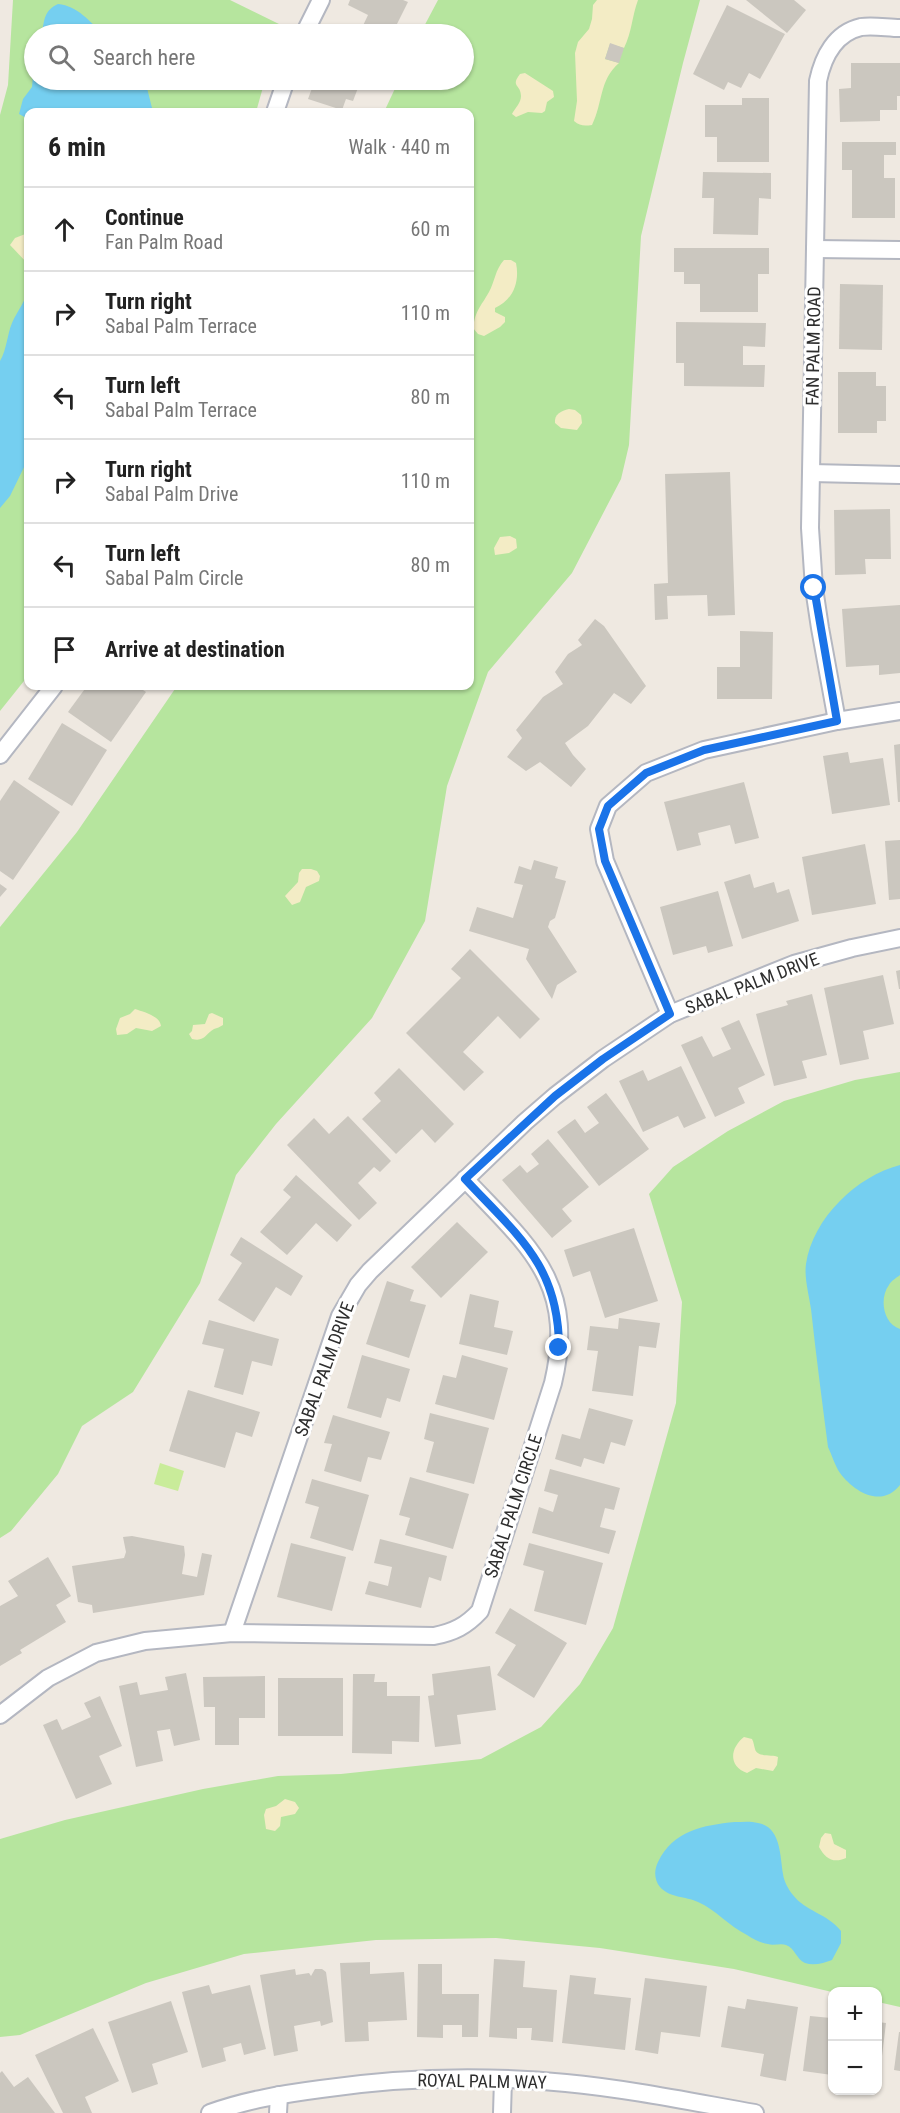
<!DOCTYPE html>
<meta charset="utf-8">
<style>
:root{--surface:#fff;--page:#f6f6f6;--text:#222;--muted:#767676;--line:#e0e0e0}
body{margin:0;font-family:"Roboto Condensed",sans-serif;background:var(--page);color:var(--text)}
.controls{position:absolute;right:18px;bottom:18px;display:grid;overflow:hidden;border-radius:12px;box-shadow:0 2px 4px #0004}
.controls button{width:54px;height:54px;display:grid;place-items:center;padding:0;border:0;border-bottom:2px solid var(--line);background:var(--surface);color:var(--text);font:30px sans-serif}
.stop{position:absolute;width:18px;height:18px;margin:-14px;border:4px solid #1a73e8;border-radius:50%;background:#fff}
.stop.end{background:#1a73e8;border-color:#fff;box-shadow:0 2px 6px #0008}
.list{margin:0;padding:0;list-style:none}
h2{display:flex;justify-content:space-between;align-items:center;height:78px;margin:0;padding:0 24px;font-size:26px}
h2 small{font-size:20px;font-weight:400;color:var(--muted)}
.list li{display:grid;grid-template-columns:39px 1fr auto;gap:18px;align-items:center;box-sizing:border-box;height:84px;padding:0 24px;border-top:2px solid var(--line)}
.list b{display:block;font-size:22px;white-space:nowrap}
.list p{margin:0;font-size:20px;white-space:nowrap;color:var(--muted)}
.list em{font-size:20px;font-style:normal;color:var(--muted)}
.icon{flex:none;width:33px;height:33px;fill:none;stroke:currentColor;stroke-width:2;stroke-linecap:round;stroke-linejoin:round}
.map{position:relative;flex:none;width:900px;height:2113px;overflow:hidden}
.search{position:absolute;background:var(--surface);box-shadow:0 2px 4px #0004;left:24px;top:24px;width:450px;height:66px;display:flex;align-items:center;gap:15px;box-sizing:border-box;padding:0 21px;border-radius:33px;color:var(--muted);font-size:22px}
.panel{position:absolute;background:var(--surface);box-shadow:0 2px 4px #0004;left:24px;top:108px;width:450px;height:582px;border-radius:12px}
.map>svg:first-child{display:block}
.green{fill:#b6e59e}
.sand{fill:#f3ecc5}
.pitch{fill:#c9ec9a}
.water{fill:#75cff0}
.building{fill:#cbc7bf}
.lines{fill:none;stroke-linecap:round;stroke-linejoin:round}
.minor-casing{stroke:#b4b7c1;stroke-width:20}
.minor{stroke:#fff;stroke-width:16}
.route{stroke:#1a73e8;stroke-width:8}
.labels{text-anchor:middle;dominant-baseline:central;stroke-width:6;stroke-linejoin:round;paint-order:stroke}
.street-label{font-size:18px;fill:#2e2e2e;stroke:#fff}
</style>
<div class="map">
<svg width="900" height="2113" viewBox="0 0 900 2113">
<rect width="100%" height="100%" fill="#efe9e1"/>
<g class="green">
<path d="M13,0H230L281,25L278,34H34V80H265L256,112H28V676L0,711V115L8,85Z"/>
<path d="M438,0H700L683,63L641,236L629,445L621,479L572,573L488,672L447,786L425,921L372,1018L276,1124L236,1175L200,1283L133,1392L82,1426L58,1474L11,1531L0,1538V927L77,832L177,686H470V112H384L399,80H464V34H420Z"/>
<path d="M900,1072V2007L878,2002V1992H832L734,1969L600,1948L496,1938L376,1940L244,1954L146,1983L20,2035L0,2037V1839L65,1820L203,1789L278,1776L341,1774L481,1759L541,1727L580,1684L613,1628L676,1403L682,1302L649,1194L673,1167L728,1131L784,1101L855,1080Z"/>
</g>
<g class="sand">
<path d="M597,0H638C632,16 632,32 624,48L610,44L605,59L619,63C599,80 603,103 592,125C584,126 580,126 574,121L577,101L575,53L578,42L589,29L592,19L593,5Z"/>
<path d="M525,73L553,91L554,97L547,102L545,111L542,113L528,112L516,117L512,114C515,108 521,103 521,96C521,84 510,87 520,74Z"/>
<path d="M28,233V264L10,245L15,238Z"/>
<path d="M504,260H511L516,263C520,282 513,300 495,308V312L505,317V322L500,327L484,336L478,334L473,328C476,309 480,308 489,292C495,281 495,270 504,260Z"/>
<path d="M569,409L575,410L581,415L582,423L577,430L561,428L555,423C554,414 561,411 569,409Z"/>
<path d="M510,536L516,539L517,548L509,553L495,555L494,548L500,537Z"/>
<path d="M302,869H311L317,871L320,876L319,881L306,887L300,902L292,905L285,896L298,882L299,873Z"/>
<path d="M135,1009C144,1012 160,1016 161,1026L152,1031L136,1028L127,1034L117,1035L116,1029L120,1018L130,1014Z"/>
<path d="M212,1013L223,1018V1025C220,1027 217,1028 214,1029C205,1034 205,1042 192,1039L189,1034L192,1031L193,1025L205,1024L209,1014Z"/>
<path d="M744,1737L752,1739C754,1743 754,1746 755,1749C757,1758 773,1754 778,1757L777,1765L773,1771L756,1768L747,1773C728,1766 730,1748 744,1737Z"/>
<path d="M285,1799L295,1802L299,1808L295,1814L281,1817L280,1826L275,1831L266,1829L264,1815L266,1809L276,1806Z"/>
<path d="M825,1833L831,1834L834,1844L846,1850V1858C833,1864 825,1858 819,1847L821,1838Z"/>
</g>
<path class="pitch" d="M160,1463L184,1471L178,1491L154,1484Z"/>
<g class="water">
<path d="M58,4C78,6 89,21 103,34H42C44,21 44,10 58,4Z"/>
<path d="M34,64V80H143L147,88L153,112H28V119L19,114L23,99L32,87Z"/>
<path d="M28,287V459L10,496L0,508V361C7,349 7,335 12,323C17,311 27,300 28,287Z"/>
<path d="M900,1165V1275C896,1278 891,1281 889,1285C879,1298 883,1324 900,1329V1485C882,1508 855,1493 840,1473C835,1466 832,1455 828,1447C822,1401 816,1355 811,1309C809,1295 804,1277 806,1264C813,1218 857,1176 900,1165Z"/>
<path d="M735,1822C742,1822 751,1821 758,1823C781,1827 780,1856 783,1874C784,1881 788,1889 793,1895C805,1911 828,1914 841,1931V1943L832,1960C824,1963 814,1966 805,1963C796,1959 795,1948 786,1945C781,1943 773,1946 768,1944C761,1943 753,1939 747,1935C729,1926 716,1910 698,1902C685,1896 670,1898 660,1887C654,1880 654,1870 658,1862C673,1831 703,1825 735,1822Z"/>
</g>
<g class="building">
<path d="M350,0H403L408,2L392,34H359L368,15L348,5Z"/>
<path d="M746,0H794L806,10L787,33Z"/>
<path d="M727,5L785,34L760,79L749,73L741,88L728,82L724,90L693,74Z"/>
<path d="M610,43L624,48L619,63L605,59Z"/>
<path d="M851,63H900V96H897V110H880V121L840,122L839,89L851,88Z"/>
<path d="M315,80H361L353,101L346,99L342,110L308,99Z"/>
<path d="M742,98H769V162H717V137H705V105H742Z"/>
<path d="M842,142H896V155H884V178H895V218H852V170H842Z"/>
<path d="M703,172L771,173V199L759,198L758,235L713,234L714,198H702Z"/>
<path d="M674,248H769V274H758V312H700V284H684V272H674Z"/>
<path d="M840,284L883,285L882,350L839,349Z"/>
<path d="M676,322L766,323L765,347L743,346V365H765L764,387L684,386V363H676Z"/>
<path d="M838,372H876V386H886V421H877V433H838Z"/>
<path d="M730,472L735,615L708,616L707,595L667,596L668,619L655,620L654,584L668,583L665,474Z"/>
<path d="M890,509L891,559H865L866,574L835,575L834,510Z"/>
<path d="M900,605V673L879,675V665L846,667L842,609Z"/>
<path d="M595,619L604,626L646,686L631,704L614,693L588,726L565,743L573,755L586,769L571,787L540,762L526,771L507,757L522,738L516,730L543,697L563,684L555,672L568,654L582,645L578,640Z"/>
<path d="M740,631L773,632L772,699H717V667H740Z"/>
<path d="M87,686H137L146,692L111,742L68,712Z"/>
<path d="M62,723L107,750L72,806L28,779Z"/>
<path d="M900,744V802H898L894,745Z"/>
<path d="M848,752L850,763L883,758L890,805L832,814L823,756Z"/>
<path d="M14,780L60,812L13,880L0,871V801Z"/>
<path d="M744,782L759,838L735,844L730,825L698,833L701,845L677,851L664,802Z"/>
<path d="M900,840V899L889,900L885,841Z"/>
<path d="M865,844L876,904L812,915L802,857Z"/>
<path d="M534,860L558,867L555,878L566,881L555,918L550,921L548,927L577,972L557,985L552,999L526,959L529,949L469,931L477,907L513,918L523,885L514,883L519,866L531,870Z"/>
<path d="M750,874L754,888L774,882L777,893L789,889L799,921L742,939L724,882Z"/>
<path d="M0,884L7,889L0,897Z"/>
<path d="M718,891L733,946L708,953L706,946L673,955L660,907Z"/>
<path d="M470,949L540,1019L520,1039L498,1016L463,1052L484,1072L464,1091L406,1033L461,978L451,969Z"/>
<path d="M900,970V989H899L896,971Z"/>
<path d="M883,975L894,1024L863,1031L869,1059L840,1065L824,988Z"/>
<path d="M812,994L827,1055L802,1061L807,1078L774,1086L756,1014L788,1005L786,1001Z"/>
<path d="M739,1020L765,1075L738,1088L745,1103L715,1117L681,1045L702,1036L713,1057L731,1049L721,1028Z"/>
<path d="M681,1066L706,1118L684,1128L678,1116L643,1132L619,1081L643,1070L648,1081Z"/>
<path d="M399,1068L454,1124L435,1143L422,1129L396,1154L362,1119L381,1101L374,1093Z"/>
<path d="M606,1093L649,1149L599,1186L557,1132L575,1119L585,1133L599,1123L587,1107Z"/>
<path d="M348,1116L391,1161L380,1172L374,1167L358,1183L377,1203L359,1220L287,1145L314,1118L329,1134Z"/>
<path d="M548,1139L589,1187L562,1209L572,1221L552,1238L502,1180L520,1165L527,1173L539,1164L531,1154Z"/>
<path d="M296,1175L352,1225L337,1242L316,1223L287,1255L260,1232L291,1197L283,1190Z"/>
<path d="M457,1222L488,1252L441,1298L411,1267Z"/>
<path d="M634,1228L658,1301L605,1318L590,1271L573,1277L564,1250Z"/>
<path d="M241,1237L303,1276L291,1296L276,1287L254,1322L218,1300L242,1263L230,1255Z"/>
<path d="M387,1281L414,1290L410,1301L426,1305L409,1358L366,1344Z"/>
<path d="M470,1294L499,1301L494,1327L513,1331L507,1355L459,1344Z"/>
<path d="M619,1318L660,1323L656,1348L639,1346L633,1396L592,1391L598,1351L587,1350L590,1326L618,1329Z"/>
<path d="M209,1320L279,1339L272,1366L252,1361L243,1395L214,1387L224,1349L202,1344Z"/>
<path d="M362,1355L410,1369L400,1402L387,1398L381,1418L347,1408Z"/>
<path d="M462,1355L508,1368L494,1420L435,1404L443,1375L456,1378Z"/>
<path d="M188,1390L260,1412L252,1437L236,1432L225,1468L169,1451Z"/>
<path d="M589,1408L633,1420L625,1446L611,1442L604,1464L584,1458L581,1467L555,1459L562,1434L580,1439Z"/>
<path d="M430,1413L489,1428L474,1484L426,1472L434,1442L424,1439Z"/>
<path d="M333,1415L390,1432L381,1460L368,1457L361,1482L324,1471L332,1444L324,1443Z"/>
<path d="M550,1469L620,1488L614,1510L605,1508L600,1527L616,1531L609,1554L532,1533L539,1507L553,1512L558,1495L544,1491Z"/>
<path d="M410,1477L469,1494L453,1549L405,1535L410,1518L399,1515Z"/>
<path d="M312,1479L369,1495L353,1551L310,1538L319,1507L305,1503Z"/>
<path d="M132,1536L184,1546L185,1555L182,1574L197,1577L202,1553L212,1555L204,1595L93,1613L92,1605L78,1602L72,1566L124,1558L126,1552L123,1537Z"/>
<path d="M380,1539L447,1556L441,1581L429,1577L421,1608L365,1594L369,1581L388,1586L392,1567L374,1563Z"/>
<path d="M291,1543L346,1557L332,1611L277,1597Z"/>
<path d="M529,1543L603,1563L586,1625L534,1611L544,1571L523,1565Z"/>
<path d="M48,1557L71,1596L56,1605L66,1622L20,1650L22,1653L0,1666V1606L18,1596L8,1581Z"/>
<path d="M510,1608L567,1643L534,1698L497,1675L516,1645L495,1633Z"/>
<path d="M490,1666L496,1710L457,1715L461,1744L435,1747L428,1696L434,1695L432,1674Z"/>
<path d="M186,1673L200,1740L174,1746L170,1729L157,1731L163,1761L136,1767L119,1686L137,1682L140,1695L168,1690L165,1677Z"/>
<path d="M353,1674H375L374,1682H387V1696H420L419,1742L392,1741V1754L352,1753Z"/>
<path d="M265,1676V1718H239V1745H215V1707H204L203,1677Z"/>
<rect x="278" y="1678" width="65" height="58"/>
<path d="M100,1696L122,1746L99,1756L112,1784L76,1799L43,1725L57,1719L62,1730L91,1717L84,1703Z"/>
<path d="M494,1959L525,1961L523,1987L557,1990L553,2042L531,2040L532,2028H517V2039L489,2037Z"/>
<path d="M370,1962V1974L404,1972L407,2020L368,2022L369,2041L345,2042L340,1963Z"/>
<path d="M418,1964H442V1994H479L478,2037H462V2025H443V2038L417,2037Z"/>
<path d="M295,1969L296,1975L309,1973L311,1976L315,1969H322L326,1972L333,2022L321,2026L320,2021L294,2026L298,2051L274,2056L260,1975Z"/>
<path d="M570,1975L596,1978L594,1994L631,1998L625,2050L562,2043Z"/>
<path d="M645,1978L707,1986L700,2037L661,2032L658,2054L635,2050Z"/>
<path d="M209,1985L212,1994L250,1985L266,2049L244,2055L241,2043L223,2048L226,2061L202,2068L182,1992Z"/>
<path d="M747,1999L798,2007L786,2081L760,2076L764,2054L721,2047L728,2006L745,2009Z"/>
<path d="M171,2001L188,2052L152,2064L158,2084L132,2093L108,2022Z"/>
<path d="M810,2016L831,2018L832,2075L803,2071Z"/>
<path d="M878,2022L886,2023L879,2081L878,2080Z"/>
<path d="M93,2028L119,2081L85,2097L92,2113H63L35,2055Z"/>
<path d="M899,2032H900V2071L894,2070Z"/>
<path d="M2,2071L14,2087L28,2077L55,2113H0V2073Z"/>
</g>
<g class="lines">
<defs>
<g id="minor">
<path d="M304,34L321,0"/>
<path d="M275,112L286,80"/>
<path d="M815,249L900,250"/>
<path d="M811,473L900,475"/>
<path d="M837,721L820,628L814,588L810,528L818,81C823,57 835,33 861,27C873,25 888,28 900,28"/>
<path d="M0,755L54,686"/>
<path d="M670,1014L605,861L599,829L608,806L646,773L704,750L837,721L900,711"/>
<path d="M232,1633L340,1316L358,1285L370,1271L525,1122L555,1096L603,1059L670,1014L794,964L852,948L900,938"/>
<path d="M0,1715L48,1678L96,1653L145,1641L232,1633L434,1636C454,1632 466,1626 480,1611L553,1383C577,1282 528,1246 465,1179"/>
<path d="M210,2113C246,2100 283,2094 321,2089C402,2077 484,2075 566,2083C629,2089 692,2102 755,2113"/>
<path d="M278,2113L279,2095"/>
<path d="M502,2113L503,2079"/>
</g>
</defs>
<use href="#minor" class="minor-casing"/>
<use href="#minor" class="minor"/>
</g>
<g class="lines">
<path class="route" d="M559,1348C559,1265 517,1235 465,1179L555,1096L603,1059L670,1014L605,861L599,829L608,806L646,773L704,750L837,721L814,588"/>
</g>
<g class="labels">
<g class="street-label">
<text transform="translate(813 346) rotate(-89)">FAN PALM ROAD</text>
<text transform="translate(752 983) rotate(-21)">SABAL PALM DRIVE</text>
<text transform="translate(324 1369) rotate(-70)">SABAL PALM DRIVE</text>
<text transform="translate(513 1506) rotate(-72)">SABAL PALM CIRCLE</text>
<text transform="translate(482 2081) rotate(1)">ROYAL PALM WAY</text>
</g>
</g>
</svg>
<div class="controls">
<button>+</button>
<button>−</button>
</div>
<div class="stop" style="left:814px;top:588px"></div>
<div class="stop end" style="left:559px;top:1348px"></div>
<div class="search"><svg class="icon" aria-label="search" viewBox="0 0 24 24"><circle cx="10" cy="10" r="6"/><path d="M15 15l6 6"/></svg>Search here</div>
<section class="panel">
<h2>6 min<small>Walk · 440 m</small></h2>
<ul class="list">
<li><svg class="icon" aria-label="ahead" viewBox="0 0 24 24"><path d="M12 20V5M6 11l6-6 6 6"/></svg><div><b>Continue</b><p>Fan Palm Road</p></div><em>60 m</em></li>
<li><svg class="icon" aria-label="right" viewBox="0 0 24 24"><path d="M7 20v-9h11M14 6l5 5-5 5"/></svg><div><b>Turn right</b><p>Sabal Palm Terrace</p></div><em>110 m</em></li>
<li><svg class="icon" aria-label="left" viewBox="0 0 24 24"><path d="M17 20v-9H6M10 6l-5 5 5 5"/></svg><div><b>Turn left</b><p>Sabal Palm Terrace</p></div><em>80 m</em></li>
<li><svg class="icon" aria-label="right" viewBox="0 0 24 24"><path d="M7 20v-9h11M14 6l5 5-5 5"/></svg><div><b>Turn right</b><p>Sabal Palm Drive</p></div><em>110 m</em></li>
<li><svg class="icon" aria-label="left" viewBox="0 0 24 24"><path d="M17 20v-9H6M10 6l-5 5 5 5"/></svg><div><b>Turn left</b><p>Sabal Palm Circle</p></div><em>80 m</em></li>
<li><svg class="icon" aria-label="arrive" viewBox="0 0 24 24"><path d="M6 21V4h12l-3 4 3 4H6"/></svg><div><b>Arrive at destination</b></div></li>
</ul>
</section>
</div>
